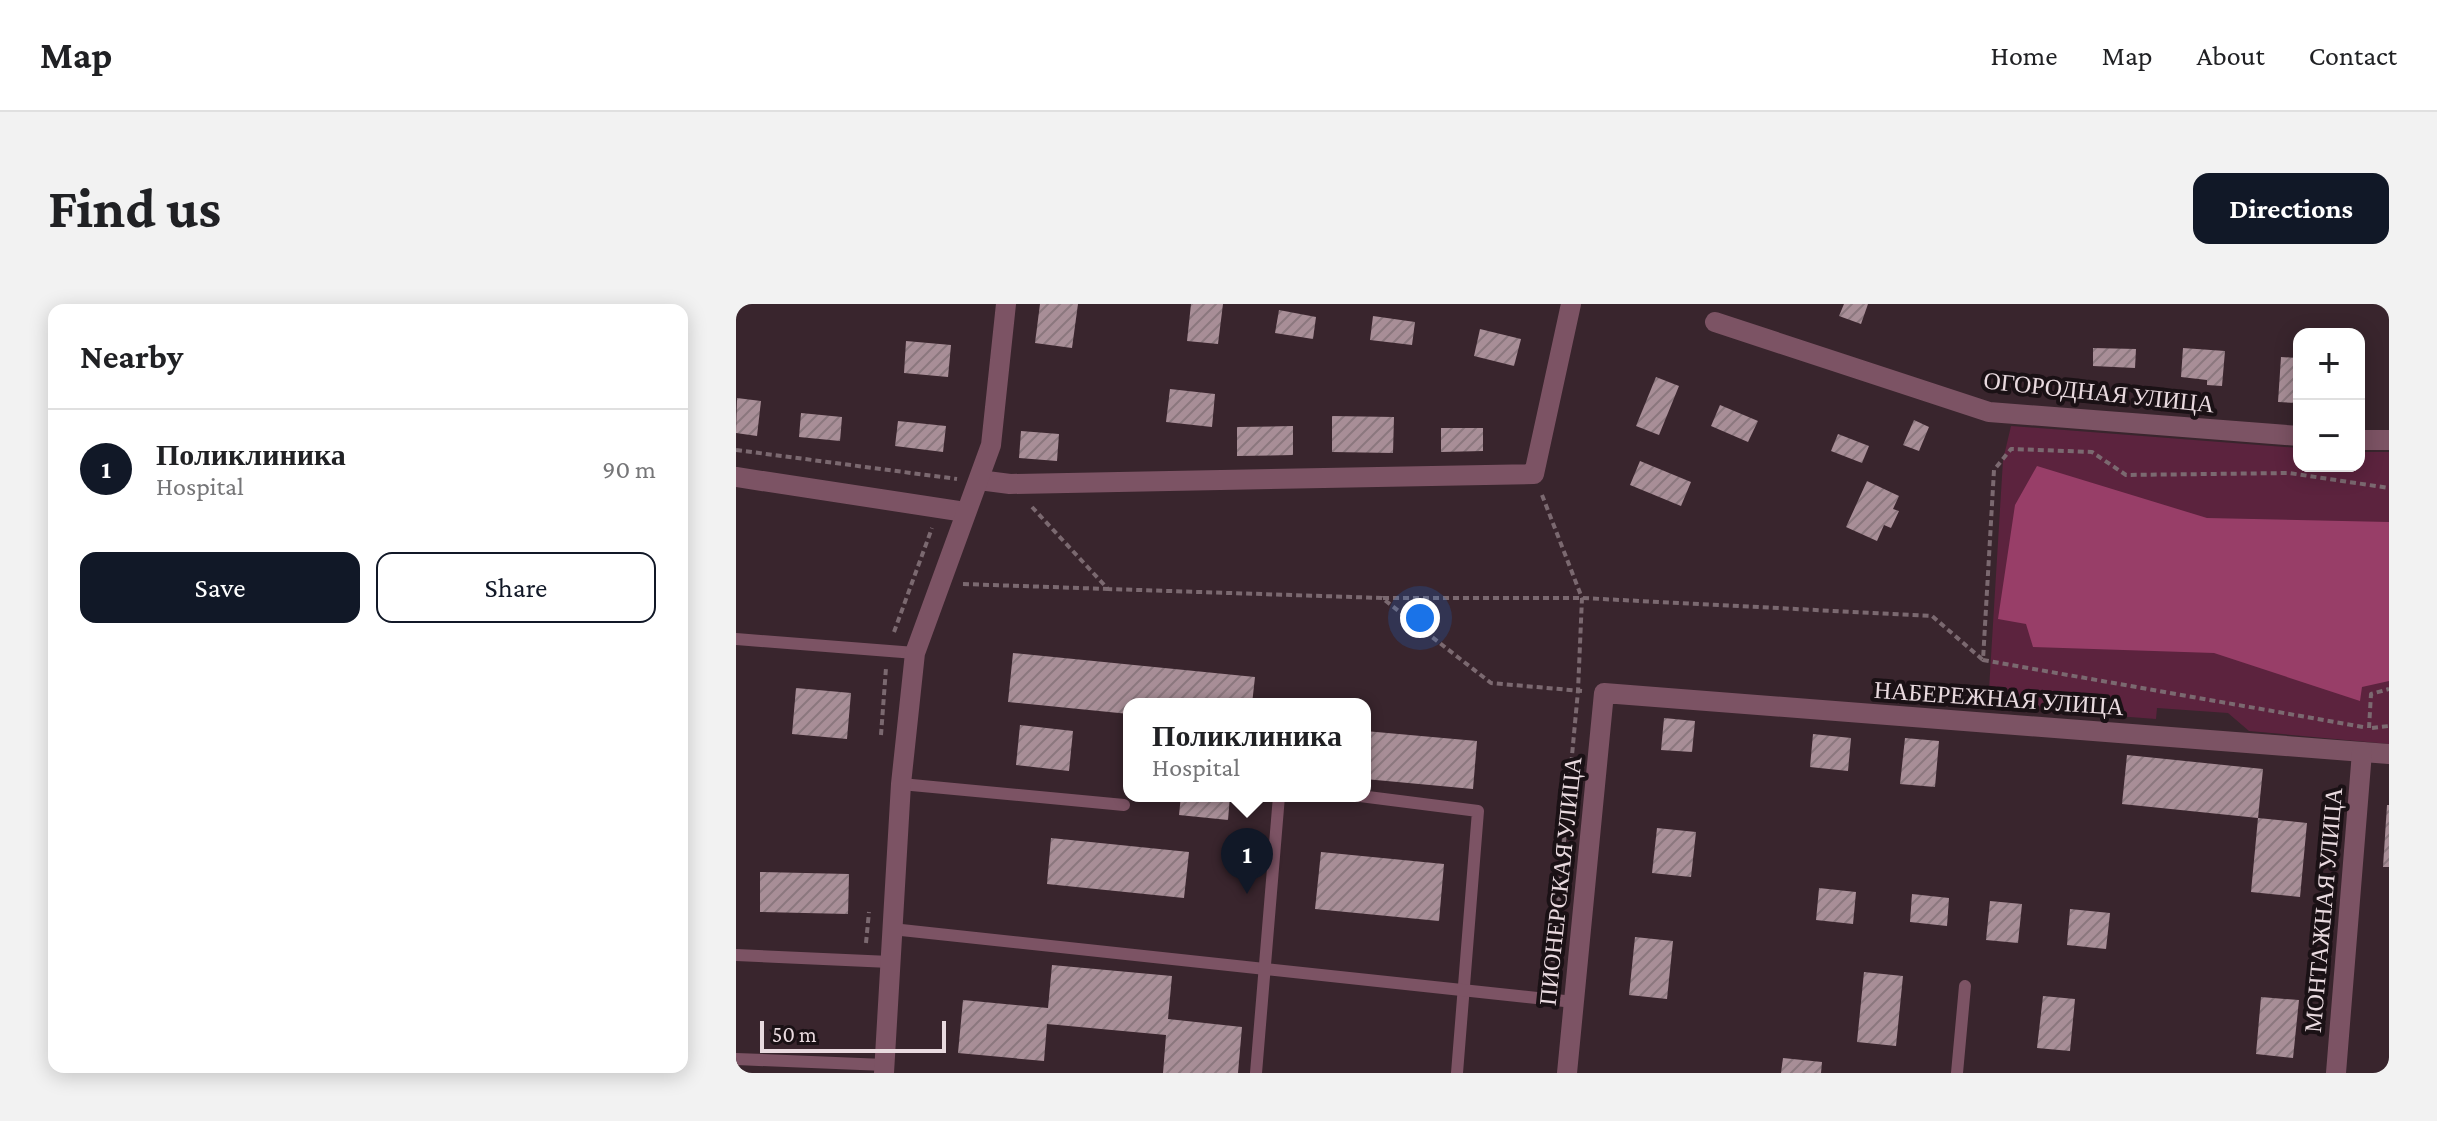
<!DOCTYPE html>
<meta charset="utf-8">
<style>
:root{--surface:#fff;--page:#f2f2f2;--text:#202124;--muted:#757577;--line:#e0e0e0;--accent:#111827}
body{margin:0;font-family:"Crimson Pro",serif;background:var(--page);color:var(--text)}
.controls{position:absolute;right:24px;top:24px;display:grid;overflow:hidden;border-radius:16px;box-shadow:0 4px 20px #0003}
.controls button{width:72px;height:72px;display:grid;place-items:center;padding:0;border:0;border-bottom:2px solid var(--line);background:var(--surface);color:var(--text);font:40px sans-serif}
.scale{position:absolute;left:24px;bottom:20px;width:186px;box-sizing:border-box;padding-left:8px;border:4px solid #e9dadf;border-top:0;font-size:22px;line-height:28px;white-space:nowrap;color:#e9dadf;-webkit-text-stroke:6px #1a1115;paint-order:stroke}
.you{position:absolute;left:684px;top:314px;width:28px;height:28px;margin:-20px;border:6px solid #fff;border-radius:50%;background:#1a73e8;box-shadow:0 0 0 12px #1a73e833}
.badge{display:grid;place-items:center;width:52px;height:52px;border-radius:50%;background:var(--accent);color:#fff;font-size:26px;font-weight:700}
.pin{position:absolute;translate:-50% -66px;filter:drop-shadow(0 2px 4px #0008)}
.pin::after{content:'';position:absolute;top:42px;width:28px;height:24px;background:inherit;clip-path:polygon(0 0,100% 0,50% 100%)}
.popup{position:absolute;left:387px;top:394px;width:248px;height:104px;box-sizing:border-box;display:grid;place-content:center;border-radius:16px;background:var(--surface);filter:drop-shadow(0 2px 6px #0005);font-size:26px;white-space:nowrap;color:var(--muted)}
.popup b{font-size:30px;color:var(--text)}
.popup::after{content:'';position:absolute;left:50%;top:100%;margin-left:-16px;border:16px solid transparent;border-top-color:var(--surface)}
.list{margin:0;padding:0;list-style:none}
h2{display:flex;justify-content:space-between;align-items:center;height:104px;margin:0;padding:0 32px;font-size:34px}
h2 small{font-size:26px;font-weight:400;color:var(--muted)}
.list li{display:grid;grid-template-columns:52px 1fr auto;gap:24px;align-items:center;box-sizing:border-box;height:120px;padding:0 32px;border-top:2px solid var(--line)}
.list b{display:block;font-size:30px;white-space:nowrap}
.list p{margin:0;font-size:26px;white-space:nowrap;color:var(--muted)}
.list em{font-size:26px;font-style:normal;color:var(--muted)}
.actions{display:flex;gap:16px;padding:24px 32px}
.actions a{flex:1;padding:18px 0;border:2px solid var(--accent);border-radius:16px;text-align:center;font-size:28px;color:var(--accent)}
.actions .main{background:var(--accent);color:#fff}
.map{position:relative;flex:none;width:1653px;height:769px;overflow:hidden;border-radius:16px}
header{display:flex;align-items:center;gap:48px;box-sizing:border-box;height:112px;padding:0 40px;background:var(--surface);border-bottom:2px solid var(--line)}
header strong{font-size:38px}
nav{display:flex;gap:44px;margin-inline-start:auto;font-size:28px}
.intro{display:flex;align-items:center;justify-content:space-between;box-sizing:border-box;height:192px;padding:0 48px}
h1{margin:0;font-size:56px}
.button{padding:20px 36px;border-radius:16px;background:var(--accent);color:#fff;font-size:28px;font-weight:700}
main{display:flex;gap:48px;padding:0 48px}
aside{flex:1;background:var(--surface);border-radius:16px;box-shadow:0 4px 20px #0003}
.map>svg:first-child{display:block}
.park{fill:#5c233e}
.water{fill:#983e68}
.building{fill:url(#building-hatch)}
.lines{fill:none;stroke-linecap:round;stroke-linejoin:round}
.path{stroke:#7b6970;stroke-width:4;stroke-dasharray:6 4;stroke-linecap:butt}
.service{stroke:#7c5364;stroke-width:12}
.minor{stroke:#7c5364;stroke-width:20}
.tertiary{stroke:#7c5364;stroke-width:20}
.labels{text-anchor:middle;dominant-baseline:central;stroke-width:8;stroke-linejoin:round;paint-order:stroke}
.street-label{font-size:24px;fill:#e9dadf;stroke:#1a1115}
</style>
<header>
<strong>Map</strong>
<nav><a>Home</a><a>Map</a><a>About</a><a>Contact</a></nav>
</header>
<div class="intro"><h1>Find us</h1><a class="button">Directions</a></div>
<main>
<aside>
<h2>Nearby<small></small></h2>
<ul class="list">
<li><span class="badge">1</span><div><b>Поликлиника</b><p>Hospital</p></div><em>90 m</em></li>
</ul>
<div class="actions"><a class="main">Save</a><a>Share</a></div>
</aside>
<div class="map">
<svg width="1653" height="769" viewBox="0 0 1653 769">
<defs>
<pattern id="building-hatch" width="6" height="6" patternUnits="userSpaceOnUse" patternTransform="scale(2)"><rect width="6" height="6" fill="#a88e97"/><path d="M-1 1l2-2M0 6l6-6M5 7l2-2" fill="none" stroke="#8b777e"/></pattern>
</defs>
<rect width="100%" height="100%" fill="#39252d"/>
<path class="park" d="M1275,122L1563,144V162H1623V148H1653V440L1513,427L1492,409L1421,404L1420,415L1252,402L1267,156Z"/>
<path class="water" d="M1301,162L1471,214L1653,218V377L1626,383L1624,397L1478,349L1297,343L1290,320L1262,315L1279,201Z"/>
<g class="building">
<path d="M304,0H342L336,44L299,39Z"/>
<path d="M455,0H487L482,40L451,37Z"/>
<path d="M1108,0H1132L1125,20L1103,12Z"/>
<path d="M543,6L580,13L577,35L539,29Z"/>
<path d="M637,12L679,18L676,41L634,36Z"/>
<path d="M744,25L785,35L778,62L738,52Z"/>
<path d="M170,37L215,41L212,73L168,69Z"/>
<path d="M1357,44L1400,45L1399,64L1357,62Z"/>
<path d="M1447,44L1489,47L1486,82L1471,81V76L1445,73Z"/>
<path d="M1545,53L1563,54L1560,99L1542,98Z"/>
<path d="M920,73L943,82L923,131L900,122Z"/>
<path d="M434,85L479,90L476,123L430,118Z"/>
<path d="M1,94L25,97L21,132L0,129Z"/>
<path d="M984,101L1022,117L1012,138L975,122Z"/>
<path d="M65,109L106,113L104,137L63,133Z"/>
<path d="M596,112L658,113L657,149L596,148Z"/>
<path d="M1178,116L1193,123L1183,147L1167,141Z"/>
<path d="M162,117L210,122L207,148L159,142Z"/>
<path d="M557,122V151L501,152V123Z"/>
<path d="M705,124H747V147L705,148Z"/>
<path d="M285,127L323,130L321,157L283,154Z"/>
<path d="M1102,130L1133,142L1126,159L1095,147Z"/>
<path d="M904,157L955,178L945,202L894,181Z"/>
<path d="M1131,177L1163,192L1157,205L1163,207L1155,224L1148,221L1141,237L1110,223Z"/>
<path d="M277,349L519,373L516,400H393V410L272,398Z"/>
<path d="M60,384L115,389L111,435L56,430Z"/>
<path d="M928,414L959,417L956,448L925,446Z"/>
<path d="M284,421L337,427L333,467L280,461Z"/>
<path d="M629,427L741,437L737,485L629,475Z"/>
<path d="M1077,430L1115,434L1112,467L1074,463Z"/>
<path d="M1169,434L1203,437L1199,483L1164,480Z"/>
<path d="M1391,451L1527,465L1522,514L1386,500Z"/>
<path d="M445,492H494L492,516L443,511Z"/>
<path d="M1651,501H1653V563H1647Z"/>
<path d="M1522,514L1571,519L1564,593L1515,588Z"/>
<path d="M921,524L960,528L955,573L916,569Z"/>
<path d="M315,534L453,548L448,594L311,580Z"/>
<path d="M585,548L708,560L703,617L579,605Z"/>
<path d="M24,568L113,570L112,610L24,608Z"/>
<path d="M1083,584L1120,588L1117,620L1080,616Z"/>
<path d="M1176,590L1213,594L1211,622L1174,618Z"/>
<path d="M1254,597L1286,600L1282,639L1250,636Z"/>
<path d="M1334,605L1374,609L1370,645L1331,641Z"/>
<path d="M899,633L937,637L931,695L893,691Z"/>
<path d="M316,661L436,672L432,715L506,723L502,769H427L430,731L311,720L308,757L222,749L227,696L312,704Z"/>
<path d="M1128,668L1167,672L1160,742L1121,738Z"/>
<path d="M1307,692L1339,695L1334,747L1301,744Z"/>
<path d="M1525,693L1563,696L1557,754L1520,750Z"/>
<path d="M1047,754L1086,758L1085,769H1045Z"/>
</g>
<g class="lines">
<g class="path">
<path d="M0,146L221,175"/>
<path d="M806,191L846,294L842,387L815,677"/>
<path d="M296,203L372,285L646,294L755,379L846,387"/>
<path d="M227,280L372,285"/>
<path d="M647,294H846L1196,312L1247,356"/>
<path d="M158,328L196,224"/>
<path d="M1627,423L1247,356L1258,166L1275,145L1356,148L1390,171L1553,169L1653,184"/>
<path d="M1633,424L1635,390L1653,385"/>
<path d="M1636,424L1653,422"/>
<path d="M145,431L150,364"/>
<path d="M130,639L133,608"/>
</g>
<g class="service">
<path d="M0,335L179,349"/>
<path d="M165,480L388,501"/>
<path d="M624,492L742,507L721,769"/>
<path d="M156,625L838,698"/>
<path d="M0,651L154,658"/>
<path d="M0,755L149,761"/>
<path d="M520,769L543,492"/>
<path d="M1221,769L1229,682"/>
</g>
<g class="minor">
<path d="M979,18L1253,108L1563,132"/>
<path d="M1623,136H1653"/>
<path d="M0,173L229,208"/>
<path d="M243,176L274,180L798,170L835,0"/>
<path d="M831,769L868,389L1653,450"/>
<path d="M1600,769L1626,448"/>
</g>
<path class="tertiary" d="M148,769L165,480L179,349L255,141L270,0"/>
</g>
<g class="labels">
<g class="street-label">
<text transform="translate(1363 88) rotate(6)">ОГОРОДНАЯ УЛИЦА</text>
<text transform="translate(1263 394) rotate(4)">НАБЕРЕЖНАЯ УЛИЦА</text>
<text transform="translate(824 577) rotate(-84)">ПИОНЕРСКАЯ УЛИЦА</text>
<text transform="translate(1587 606) rotate(-85)">МОНТАЖНАЯ УЛИЦА</text>
</g>
</g>
</svg>
<div class="controls">
<button>+</button>
<button>−</button>
</div>
<div class="scale">50 m</div>
<div class="you"></div>
<div class="pin badge" style="left:511px;top:590px">1</div>
<div class="popup"><b>Поликлиника</b>Hospital</div>
</div>
</main>
